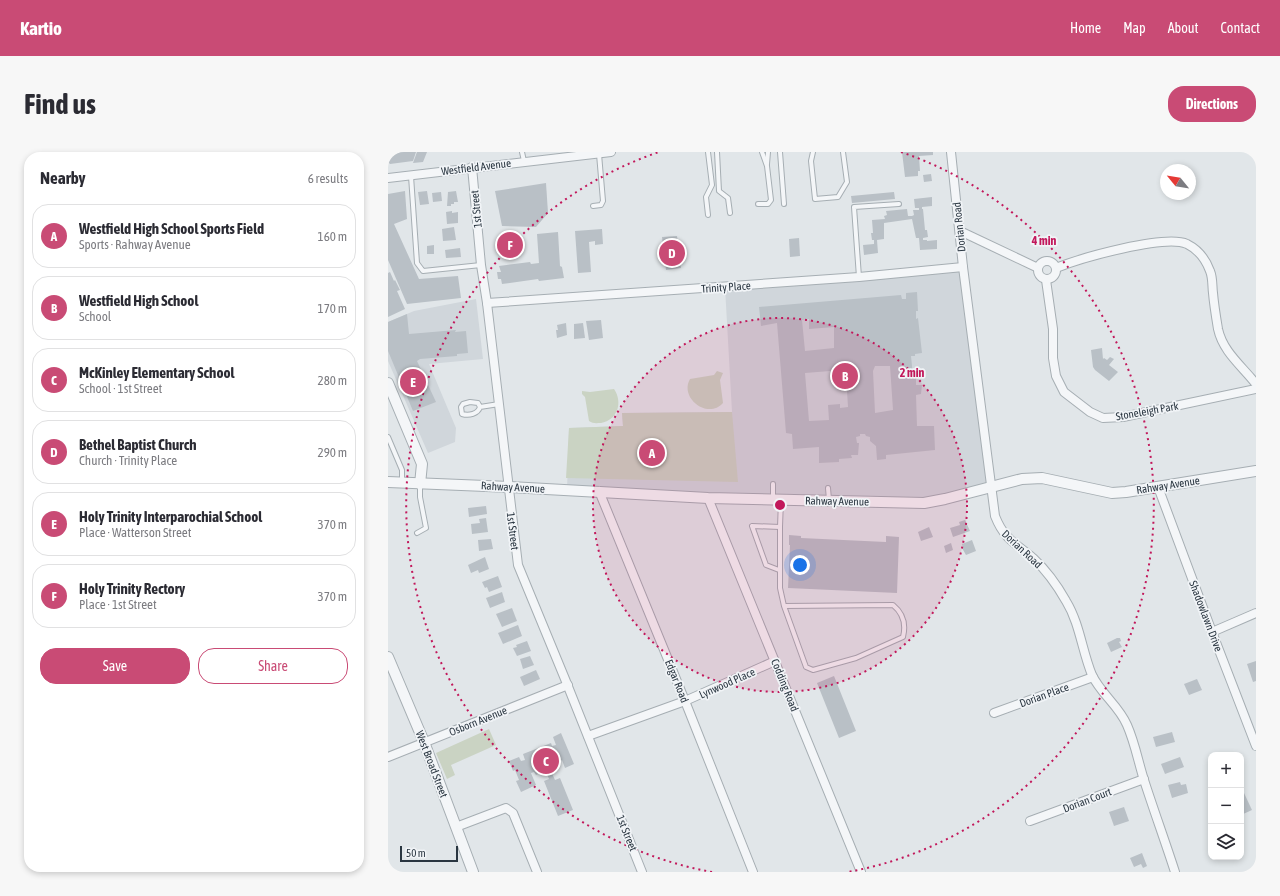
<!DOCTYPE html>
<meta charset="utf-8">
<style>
:root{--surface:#fff;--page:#f7f7f7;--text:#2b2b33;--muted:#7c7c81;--line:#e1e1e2;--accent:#c94b75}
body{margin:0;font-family:"Asap Condensed",sans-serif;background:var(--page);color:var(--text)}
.controls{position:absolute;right:12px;bottom:12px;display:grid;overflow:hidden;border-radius:8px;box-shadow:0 2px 6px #0003}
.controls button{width:36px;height:36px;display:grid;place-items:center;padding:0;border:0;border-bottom:1px solid var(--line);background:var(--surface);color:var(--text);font:20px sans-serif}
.compass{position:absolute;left:772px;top:12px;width:36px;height:36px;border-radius:50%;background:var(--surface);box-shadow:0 2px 6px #0003;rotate:300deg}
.scale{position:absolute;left:12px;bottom:10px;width:58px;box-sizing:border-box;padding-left:4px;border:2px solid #2a3641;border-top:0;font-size:11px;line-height:14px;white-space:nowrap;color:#2a3641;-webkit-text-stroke:3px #f1f4f7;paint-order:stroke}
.you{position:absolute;left:412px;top:413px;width:14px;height:14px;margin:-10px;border:3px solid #fff;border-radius:50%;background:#1a73e8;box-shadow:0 0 0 6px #1a73e833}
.badge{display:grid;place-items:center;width:26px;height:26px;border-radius:50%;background:var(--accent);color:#fff;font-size:13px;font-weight:700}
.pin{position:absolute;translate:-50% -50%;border:2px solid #fff;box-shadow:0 1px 4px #0006}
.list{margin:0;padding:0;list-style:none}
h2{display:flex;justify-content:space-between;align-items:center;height:52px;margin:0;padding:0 16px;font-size:17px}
h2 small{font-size:13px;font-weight:400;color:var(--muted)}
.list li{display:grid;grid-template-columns:26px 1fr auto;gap:12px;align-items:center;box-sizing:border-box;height:64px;margin:0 8px 8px;padding:0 8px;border:1px solid var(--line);border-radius:16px}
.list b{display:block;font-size:15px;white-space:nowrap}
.list p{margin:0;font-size:13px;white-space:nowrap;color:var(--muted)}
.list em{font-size:13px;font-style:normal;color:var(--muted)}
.actions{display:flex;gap:8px;padding:12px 16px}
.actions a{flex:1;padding:9px 0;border:1px solid var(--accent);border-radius:16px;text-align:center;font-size:14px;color:var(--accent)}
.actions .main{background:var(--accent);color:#fff}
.icon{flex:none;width:22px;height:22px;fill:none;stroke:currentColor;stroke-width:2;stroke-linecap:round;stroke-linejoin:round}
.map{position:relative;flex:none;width:868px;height:720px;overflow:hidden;border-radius:16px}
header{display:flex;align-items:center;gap:24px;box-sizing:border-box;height:56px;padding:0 20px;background:var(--accent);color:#fff}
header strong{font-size:19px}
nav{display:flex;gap:22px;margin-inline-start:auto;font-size:14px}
.intro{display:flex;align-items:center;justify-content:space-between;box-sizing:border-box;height:96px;padding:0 24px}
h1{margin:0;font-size:28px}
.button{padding:10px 18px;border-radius:16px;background:var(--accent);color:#fff;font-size:14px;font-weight:700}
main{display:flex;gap:24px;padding:0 24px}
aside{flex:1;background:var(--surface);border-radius:16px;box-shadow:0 2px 6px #0003}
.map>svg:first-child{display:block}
.built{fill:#d0d6db}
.green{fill:#cad3c3}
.building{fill:#b9c0c6;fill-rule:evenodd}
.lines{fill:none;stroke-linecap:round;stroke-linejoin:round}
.service-casing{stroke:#a6aeb3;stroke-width:6}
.minor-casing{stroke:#a6aeb3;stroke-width:10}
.tertiary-casing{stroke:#a6aeb3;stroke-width:12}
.service{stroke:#f4f6f8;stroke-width:4}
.minor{stroke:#f4f6f8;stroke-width:8}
.tertiary{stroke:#f4f6f8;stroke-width:10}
.ring{fill:none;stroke:#c2185b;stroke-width:2;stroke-dasharray:2 4}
.labels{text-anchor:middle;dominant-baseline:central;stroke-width:3.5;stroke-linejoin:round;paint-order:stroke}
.street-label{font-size:11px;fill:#2a3641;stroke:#f1f4f7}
.centre{fill:#c2185b;stroke:#f1f4f7;stroke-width:2}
.ring-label{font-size:12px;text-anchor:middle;font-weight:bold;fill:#c2185b;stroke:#f1f4f7;stroke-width:3.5;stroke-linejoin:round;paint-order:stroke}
</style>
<header>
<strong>Kartio</strong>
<nav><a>Home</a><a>Map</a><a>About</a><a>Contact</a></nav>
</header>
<div class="intro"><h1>Find us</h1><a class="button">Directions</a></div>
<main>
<aside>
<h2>Nearby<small>6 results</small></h2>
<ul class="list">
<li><span class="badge">A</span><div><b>Westfield High School Sports Field</b><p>Sports · Rahway Avenue</p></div><em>160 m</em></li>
<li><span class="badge">B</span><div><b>Westfield High School</b><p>School</p></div><em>170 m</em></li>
<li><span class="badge">C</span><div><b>McKinley Elementary School</b><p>School · 1st Street</p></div><em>280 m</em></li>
<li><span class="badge">D</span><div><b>Bethel Baptist Church</b><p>Church · Trinity Place</p></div><em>290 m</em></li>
<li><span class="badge">E</span><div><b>Holy Trinity Interparochial School</b><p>Place · Watterson Street</p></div><em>370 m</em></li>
<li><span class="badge">F</span><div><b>Holy Trinity Rectory</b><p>Place · 1st Street</p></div><em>370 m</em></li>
</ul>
<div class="actions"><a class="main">Save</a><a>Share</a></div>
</aside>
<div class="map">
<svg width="868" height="720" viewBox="0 0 868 720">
<rect width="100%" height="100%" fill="#e1e6e9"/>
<g class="built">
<path d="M575,115L603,335L557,347L179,338L181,276L235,274L234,261L344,260L337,135Z"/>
<path d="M88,147L95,207L41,212L68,276L67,290L40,301L0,209V170L26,159Z"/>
</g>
<g class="green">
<path d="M329,219L335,221L332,228L335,251C320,268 291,246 302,227L326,223Z"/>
<path d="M226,237C235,250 230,268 213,271C209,271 205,272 201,269L197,245L194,242V239L202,240Z"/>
<path d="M344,260L350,330L178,326L181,276L235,274L234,261Z"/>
<path d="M101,577L108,593L63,613L67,623L59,627L48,601Z"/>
</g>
<g class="building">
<path d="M4,0H28L25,9L2,12L0,10Z"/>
<path d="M29,0H39L35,10L25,11Z"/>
<path d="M514,0H545V3L531,4L532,19H530V24L517,25Z"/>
<path d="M543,22L544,29L536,30L535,23Z"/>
<path d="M158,31L160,61L148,75L114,74L107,39Z"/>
<path d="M17,39L19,67L6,72L31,127L70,124L73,146L19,152L0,108V42Z"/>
<path d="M39,39L41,52L32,53L30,40Z"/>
<path d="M68,39L70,50H66V52H63V54H59L60,40Z"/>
<path d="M53,40L54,49L45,50L44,41Z"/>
<path d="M506,40L507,47L464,51L463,44Z"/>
<path d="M544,45V54L534,55V57H535L537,78H539L540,85L535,86V88H539V89L549,88V97L532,98L531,86H528L524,67L496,71V87L489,88L490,101L476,103L475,93L486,92V88H484L483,81H485L484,68L497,67L496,64L499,63L498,59L519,57L520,64H524L526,63L525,58H531V56H527L526,47Z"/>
<path d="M64,59V61L70,60V71L59,72L58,60Z"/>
<path d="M66,75L68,88L55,89L54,77Z"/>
<path d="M214,77L215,92L207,93V89L201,90L203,120L190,121L187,79Z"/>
<path d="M170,80L172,114L174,115L176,126L151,129L150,127L114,132L113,127H110L109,120H113L111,114L142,110L143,112L151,111L149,82Z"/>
<path d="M119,84L120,88L131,87L133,99L113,101L111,85Z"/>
<path d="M289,84L293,116L278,118L274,85Z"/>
<path d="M411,86L412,104L402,105L401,87Z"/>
<path d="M46,93V102H39V94Z"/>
<path d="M72,96L73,105L58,106L57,98Z"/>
<path d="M2,120L6,129L7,128L12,138L9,139L17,157L0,165V121Z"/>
<path d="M529,140L530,159H528V167L530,166L534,201L527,202V204H523L525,224L528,223V233H534L533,242L528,243L529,274H546L547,298L498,303V307L489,308L488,294L482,289V285L478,284L477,282H472V284L468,285L469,291H471L470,303H463L464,306L451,307V310L431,311V295L405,297L404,282L398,281L389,171L373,174L371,155L513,143L514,147H518V141ZM421,167V177L446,175V196L417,199L414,168ZM487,214H502L505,258L487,261L485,219ZM454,215H461L462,222H458L460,255L452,256V252L440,253L441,268L421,269L417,221L455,218Z"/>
<path d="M19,162L21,182L68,178L67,180L78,179L80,201L69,202V204L32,207L29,209L48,250L25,259L0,199V170Z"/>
<path d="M213,168L215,186L201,188L198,169Z"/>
<path d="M178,171L179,183L169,186L168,178H170L169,173Z"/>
<path d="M195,171L197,186L186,187V172Z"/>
<path d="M714,196L715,207L716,206L719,208L722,205L726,207L721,213L730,220L721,229L707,218L705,215L703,198Z"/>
<path d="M98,354L99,362L81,365L80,356Z"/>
<path d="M98,366L100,380L84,382L83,372L92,371L91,367Z"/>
<path d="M577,368L582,379L565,385L562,376L572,373L571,370Z"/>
<path d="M541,375L545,385L533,389L530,380Z"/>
<path d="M401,383L413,384V386L498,390V384L511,385L509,441L400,436L402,393H401Z"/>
<path d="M103,387L105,397L91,399L90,388Z"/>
<path d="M584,388L588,399L578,403L574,396H575L574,392Z"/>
<path d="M563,391L565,398L558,401L556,394Z"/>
<path d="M97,405L101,417L91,421L90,418L83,421L80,413Z"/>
<path d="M110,424L114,435L101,440L99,435L97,436L94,430Z"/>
<path d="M114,440L117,450L102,456L98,446Z"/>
<path d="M124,456L129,469L114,475L108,462Z"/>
<path d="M130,473L134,484L115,492L110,481Z"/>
<path d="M729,486H732L733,489L731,490L734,495L723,500L719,491Z"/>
<path d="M139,489L143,499L129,504L125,496L129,495L128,493Z"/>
<path d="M142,504L146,513L135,517L132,507Z"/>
<path d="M868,509V529L865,530L859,512Z"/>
<path d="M148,518L152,527L136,534L132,525Z"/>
<path d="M446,524L468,579L451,586L429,531Z"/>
<path d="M809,527L814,538L801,543L796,532Z"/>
<path d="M784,580L787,590L768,595L765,585Z"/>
<path d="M173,581L186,612L177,616L174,608L171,610L172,613L162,617L167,628L172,626L185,658L170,664L156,629L161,627L158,619L148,623L146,620L143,621L148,633L133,640L128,629L131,628L127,618L125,619L121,609L131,605L133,609L137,608L135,602L163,591L164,594L168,593L165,585Z"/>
<path d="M792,605L796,615L777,622L773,612Z"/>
<path d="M792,630L793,633L798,632L800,641L784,646L780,633Z"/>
<path d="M856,641L864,658L853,663V642Z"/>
<path d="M736,655L741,669L726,674L721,660Z"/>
<path d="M754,701L759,714L755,716L753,712L746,715L742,706Z"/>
</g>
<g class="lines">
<defs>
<g id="service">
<path d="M134,0L136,9"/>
<path d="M329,0L331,39L340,46L342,61"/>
<path d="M392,0L396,52"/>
<path d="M425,0L423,9L427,47L450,45L459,30L455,0"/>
<path d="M379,12L380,0"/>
<path d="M23,24L29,111L35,119L93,113"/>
<path d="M370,52H380L383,48L379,14L374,0"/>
<path d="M205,54L213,53L215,49L211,2"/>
<path d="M320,63L318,45L324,33L320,0"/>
<path d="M471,125L466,55L511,52"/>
<path d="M92,255L90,251L82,250L75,252L73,255L74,262C81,264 90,262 92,255L111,252"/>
<path d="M0,285L14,318V326L16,330"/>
<path d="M440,336L441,348"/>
<path d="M385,347V332"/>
<path d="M393,348L392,375V436L396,454L418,515L425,518L468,506L515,485C518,473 516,462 505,453L396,454"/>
<path d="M29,381L38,376L32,345V332"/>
<path d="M391,418L378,413L364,374L392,375"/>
</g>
<g id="minor">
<path d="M563,0L575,115L607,364C616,387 627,391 645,406C658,418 669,433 678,449C692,472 694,499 704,523C713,542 731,554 739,573C747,591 750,609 756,628C766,659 777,689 787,720"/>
<path d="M84,15L93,113L99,151L130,413L177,527L254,720"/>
<path d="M0,26L223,0"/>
<path d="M572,79L650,116"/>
<circle cx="659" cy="118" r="9"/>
<path d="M668,116C693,106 777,82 799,92C811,98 818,108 822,119C825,126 824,134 825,141C826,153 828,165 830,177C835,200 854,214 868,232"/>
<path d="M658,128L665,177V206L668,224L676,240L702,260L715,266L735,265L868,237"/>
<path d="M99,151L471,125L575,115"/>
<path d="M770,335L824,480L868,594"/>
<path d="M211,339L297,549L365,720"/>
<path d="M320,346L473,720"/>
<path d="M824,480L868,461"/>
<path d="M606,561L705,525"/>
<path d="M200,584L297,549L387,509"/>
<path d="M0,605L180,533"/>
<path d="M642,669L756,627"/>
<path d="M68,675L118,656L125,661L149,720"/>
</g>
<g id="tertiary">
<path d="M0,231L34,312L32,332"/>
<path d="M0,330L122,335L320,346L536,351L557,347L634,327L654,326L724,341L738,340L868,319"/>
<path d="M0,505L36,590L85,720"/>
</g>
</defs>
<use href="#service" class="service-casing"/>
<use href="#minor" class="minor-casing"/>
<use href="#tertiary" class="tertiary-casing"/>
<use href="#service" class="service"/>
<use href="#minor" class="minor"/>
<use href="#tertiary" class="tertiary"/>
</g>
<circle cx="392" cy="353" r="187" fill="#c2185b" fill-opacity=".12"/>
<g class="ring">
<circle cx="392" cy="353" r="187"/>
<path d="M324 720A373 373 0 0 1 271 0M513 0A373 373 0 0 1 460 720"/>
</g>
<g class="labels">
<g class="street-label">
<text transform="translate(88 15) rotate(-7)">Westfield Avenue</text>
<text transform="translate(88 57) rotate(-95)">1st Street</text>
<text transform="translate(571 75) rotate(-96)">Dorian Road</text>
<text transform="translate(338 135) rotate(-4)">Trinity Place</text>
<text transform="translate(759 259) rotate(-10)">Stoneleigh Park</text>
<text transform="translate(780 333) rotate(-9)">Rahway Avenue</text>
<text transform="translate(125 335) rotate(3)">Rahway Avenue</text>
<text transform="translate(449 349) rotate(1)">Rahway Avenue</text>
<text transform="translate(125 379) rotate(83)">1st Street</text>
<text transform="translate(634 397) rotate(43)">Dorian Road</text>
<text transform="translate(818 464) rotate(69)">Shadowlawn Drive</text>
<text transform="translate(289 529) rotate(68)">Edgar Road</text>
<text transform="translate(339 531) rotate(-24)">Lynwood Place</text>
<text transform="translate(397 533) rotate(68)">Codding Road</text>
<text transform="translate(656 543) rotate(-20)">Dorian Place</text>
<text transform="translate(90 569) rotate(-22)">Osborn Avenue</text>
<text transform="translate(44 612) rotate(69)">West Broad Street</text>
<text transform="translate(699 648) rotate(-21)">Dorian Court</text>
<text transform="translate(239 681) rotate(68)">1st Street</text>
</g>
</g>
<circle cx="392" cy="353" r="6" class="centre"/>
<g class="ring-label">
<text x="656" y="93">4 min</text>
<text x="524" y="225">2 min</text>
</g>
</svg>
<div class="controls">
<button>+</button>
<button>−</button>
<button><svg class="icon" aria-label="layers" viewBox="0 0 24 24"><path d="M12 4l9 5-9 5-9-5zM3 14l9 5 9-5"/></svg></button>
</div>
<svg class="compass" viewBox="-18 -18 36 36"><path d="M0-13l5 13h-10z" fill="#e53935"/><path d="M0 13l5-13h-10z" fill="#7c7c81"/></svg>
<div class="scale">50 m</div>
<div class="you"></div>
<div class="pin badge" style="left:264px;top:301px">A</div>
<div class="pin badge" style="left:457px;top:224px">B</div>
<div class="pin badge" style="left:158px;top:609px">C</div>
<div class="pin badge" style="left:284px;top:101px">D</div>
<div class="pin badge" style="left:25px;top:230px">E</div>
<div class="pin badge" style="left:122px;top:93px">F</div>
</div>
</main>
